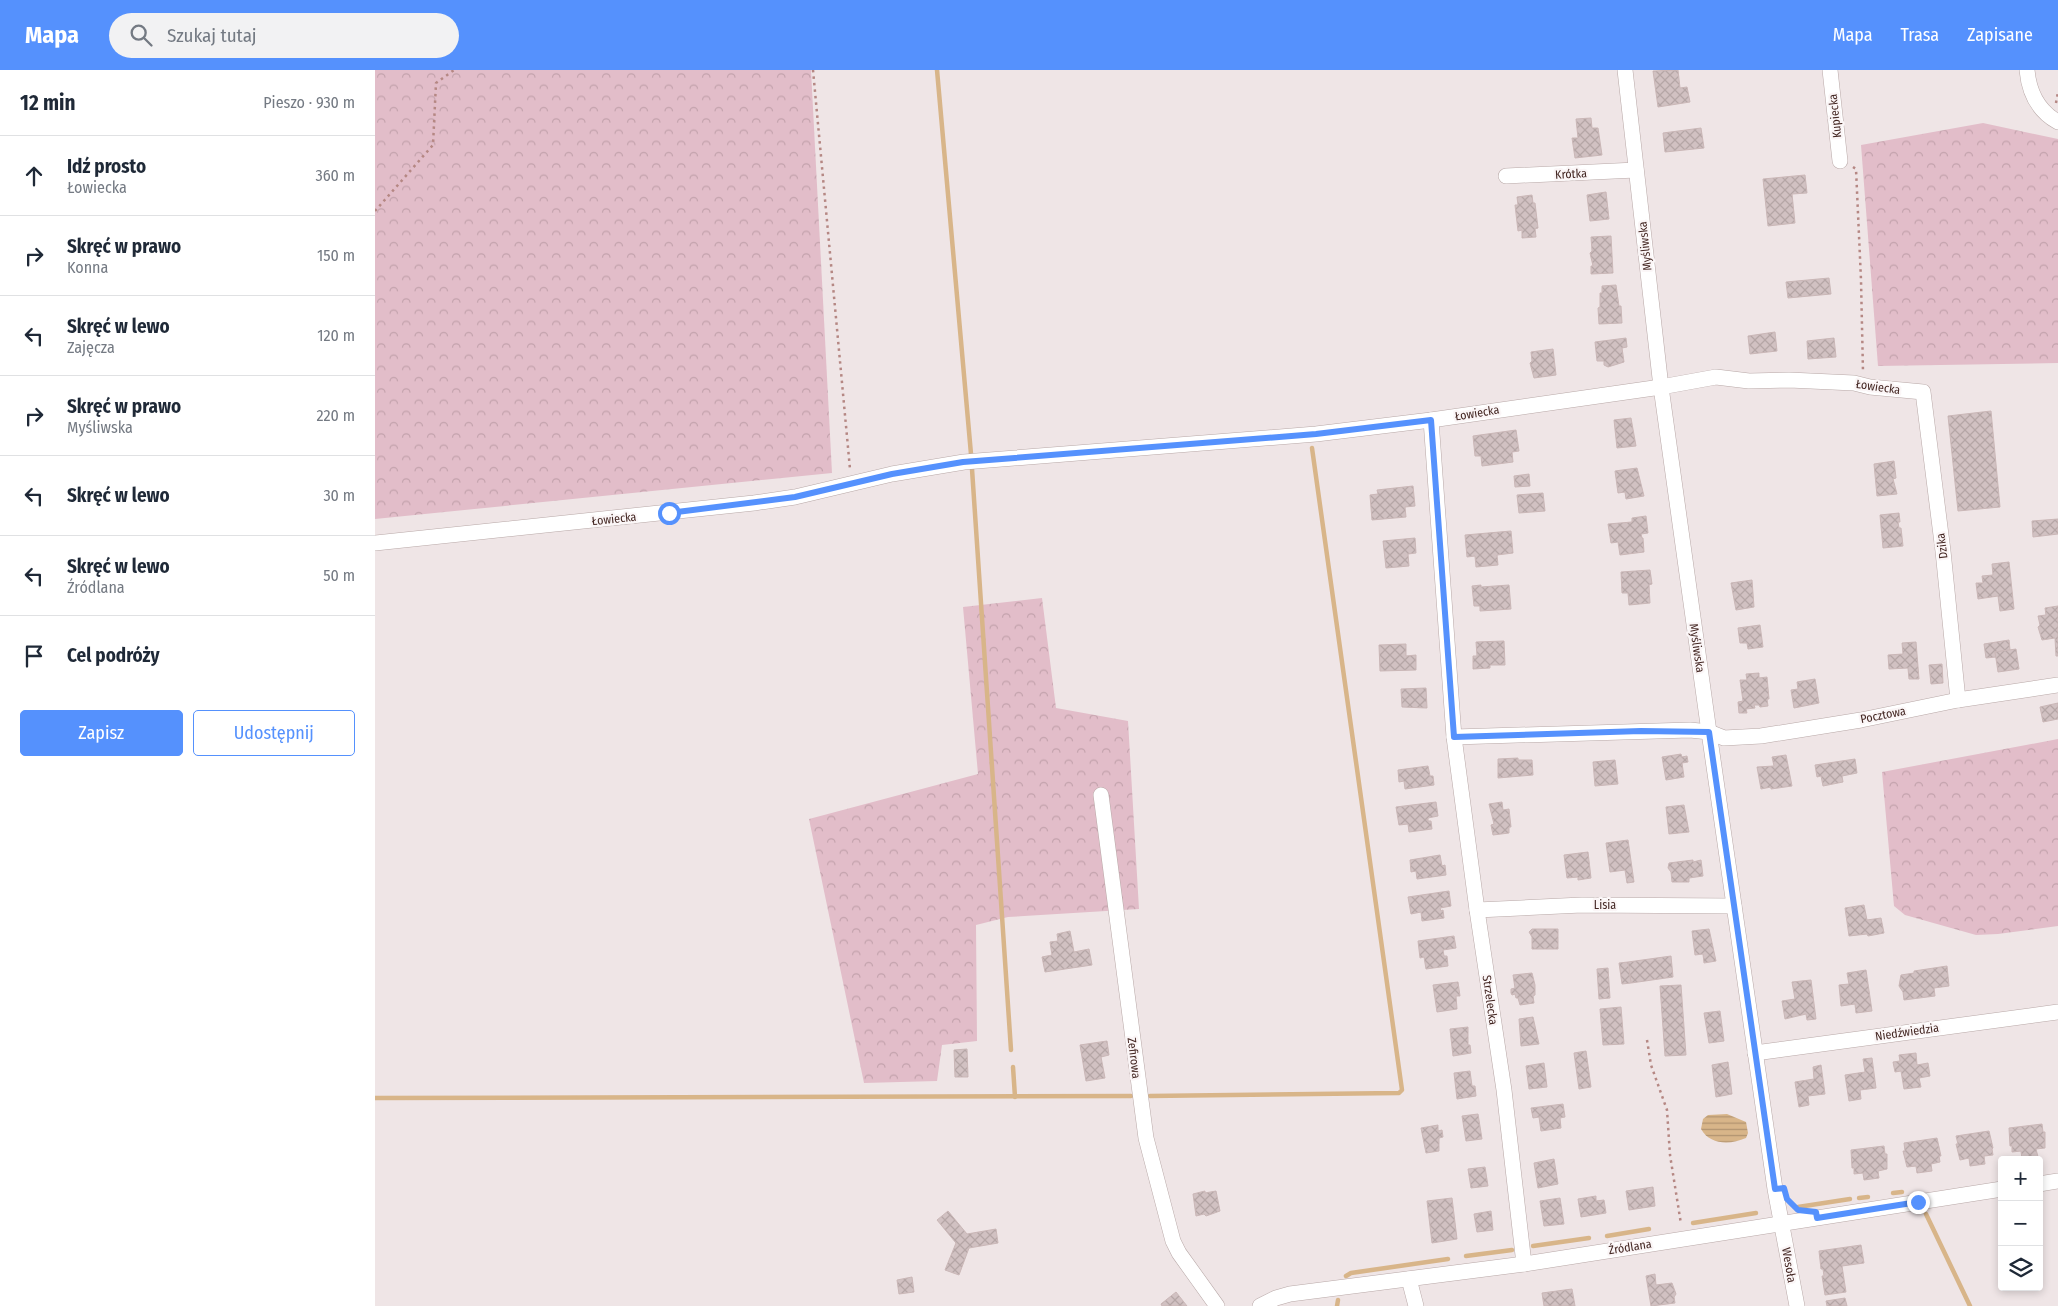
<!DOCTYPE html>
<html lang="pl">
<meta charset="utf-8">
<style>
:root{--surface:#fff;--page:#f2f2f3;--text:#1f2937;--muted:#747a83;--line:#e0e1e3;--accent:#5591fd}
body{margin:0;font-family:"Fira Sans Condensed",sans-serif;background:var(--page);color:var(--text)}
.controls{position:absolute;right:15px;bottom:15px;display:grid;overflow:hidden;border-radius:5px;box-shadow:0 2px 8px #0003}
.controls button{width:45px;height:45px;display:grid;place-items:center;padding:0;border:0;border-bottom:1px solid var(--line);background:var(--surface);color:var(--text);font:25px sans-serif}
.stop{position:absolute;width:15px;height:15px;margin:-11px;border:4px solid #5591fd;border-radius:50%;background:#fff}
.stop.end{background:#5591fd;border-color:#fff;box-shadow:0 1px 5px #0008}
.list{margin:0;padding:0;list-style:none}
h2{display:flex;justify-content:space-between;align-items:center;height:65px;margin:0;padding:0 20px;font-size:21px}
h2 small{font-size:16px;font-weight:400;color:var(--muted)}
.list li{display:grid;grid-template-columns:32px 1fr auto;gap:15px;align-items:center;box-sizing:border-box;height:80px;padding:0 20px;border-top:1px solid var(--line)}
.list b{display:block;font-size:19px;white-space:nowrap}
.list p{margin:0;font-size:16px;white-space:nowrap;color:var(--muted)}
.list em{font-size:16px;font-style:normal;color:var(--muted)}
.actions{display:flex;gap:10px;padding:15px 20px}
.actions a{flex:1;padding:11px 0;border:1px solid var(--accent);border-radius:5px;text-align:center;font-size:18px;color:var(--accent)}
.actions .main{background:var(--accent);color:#fff}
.icon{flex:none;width:28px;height:28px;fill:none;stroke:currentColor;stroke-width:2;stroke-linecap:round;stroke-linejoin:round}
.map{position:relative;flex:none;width:1683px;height:1236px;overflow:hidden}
header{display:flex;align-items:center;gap:30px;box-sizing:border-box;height:70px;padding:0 25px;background:var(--accent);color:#fff}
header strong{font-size:24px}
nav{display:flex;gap:28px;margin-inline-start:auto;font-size:18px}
.search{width:350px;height:45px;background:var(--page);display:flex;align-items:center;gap:12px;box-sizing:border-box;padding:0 18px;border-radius:28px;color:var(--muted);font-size:19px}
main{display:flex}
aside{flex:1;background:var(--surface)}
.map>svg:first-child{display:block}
.forest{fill:url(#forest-crowns)}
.water{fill:url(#water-rules)}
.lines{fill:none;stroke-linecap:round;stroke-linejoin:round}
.stream{stroke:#d8b589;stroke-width:4.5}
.building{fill:url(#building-cross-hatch);stroke:#cab7b7}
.minor-casing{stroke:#b8a8a7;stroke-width:16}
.path{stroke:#b58783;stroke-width:2.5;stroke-dasharray:2.5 4;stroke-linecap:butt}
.minor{stroke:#fff;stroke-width:15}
.route{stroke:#5591fd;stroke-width:6}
.labels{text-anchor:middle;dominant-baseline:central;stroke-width:4.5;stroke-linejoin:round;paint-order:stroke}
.street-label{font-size:12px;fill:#432622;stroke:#fbf6f7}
</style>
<header>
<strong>Mapa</strong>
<div class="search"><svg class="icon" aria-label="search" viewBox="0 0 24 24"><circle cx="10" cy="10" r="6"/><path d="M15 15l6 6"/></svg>Szukaj tutaj</div>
<nav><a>Mapa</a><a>Trasa</a><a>Zapisane</a></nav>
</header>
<main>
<aside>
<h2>12 min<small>Pieszo · 930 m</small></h2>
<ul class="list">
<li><svg class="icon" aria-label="ahead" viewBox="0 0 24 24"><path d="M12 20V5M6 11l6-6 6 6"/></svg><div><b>Idź prosto</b><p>Łowiecka</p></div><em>360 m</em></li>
<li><svg class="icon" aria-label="right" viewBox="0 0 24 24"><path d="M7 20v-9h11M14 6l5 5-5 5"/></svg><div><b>Skręć w prawo</b><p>Konna</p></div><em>150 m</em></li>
<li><svg class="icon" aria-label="left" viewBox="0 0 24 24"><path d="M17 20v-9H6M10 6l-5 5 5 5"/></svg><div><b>Skręć w lewo</b><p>Zajęcza</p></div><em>120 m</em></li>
<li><svg class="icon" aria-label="right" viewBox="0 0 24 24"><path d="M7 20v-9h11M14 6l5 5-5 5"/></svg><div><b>Skręć w prawo</b><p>Myśliwska</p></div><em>220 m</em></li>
<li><svg class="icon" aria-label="left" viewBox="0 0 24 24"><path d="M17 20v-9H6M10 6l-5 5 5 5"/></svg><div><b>Skręć w lewo</b></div><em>30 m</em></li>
<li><svg class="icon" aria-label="left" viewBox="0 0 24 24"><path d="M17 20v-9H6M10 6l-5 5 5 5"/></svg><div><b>Skręć w lewo</b><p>Źródlana</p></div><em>50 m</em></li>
<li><svg class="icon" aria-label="arrive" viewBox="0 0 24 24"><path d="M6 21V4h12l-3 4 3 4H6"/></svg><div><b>Cel podróży</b></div></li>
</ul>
<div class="actions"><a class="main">Zapisz</a><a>Udostępnij</a></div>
</aside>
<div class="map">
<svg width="1683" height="1236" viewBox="0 0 1683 1236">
<defs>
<pattern id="forest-crowns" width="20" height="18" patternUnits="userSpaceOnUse" patternTransform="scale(1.25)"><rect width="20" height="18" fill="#e2bdc9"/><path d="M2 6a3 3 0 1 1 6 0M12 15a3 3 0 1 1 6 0" fill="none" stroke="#c3a2ac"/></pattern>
<pattern id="water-rules" width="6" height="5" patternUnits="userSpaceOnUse" patternTransform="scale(1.25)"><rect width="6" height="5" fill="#d8b589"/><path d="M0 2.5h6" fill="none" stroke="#b19370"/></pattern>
<pattern id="building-cross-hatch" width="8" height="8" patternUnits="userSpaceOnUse" patternTransform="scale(1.25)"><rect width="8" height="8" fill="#d1c1c2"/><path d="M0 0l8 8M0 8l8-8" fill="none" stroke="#b5a6a6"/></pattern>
</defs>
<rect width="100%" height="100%" fill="#efe5e6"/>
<g class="forest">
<path d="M0,0H436L457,403L0,449Z"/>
<path d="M1608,53L1683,69V293L1503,296L1486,75Z"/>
<path d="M667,528L681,638L753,651L764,839L633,847L601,855L602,971L567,975L562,1011L489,1013L434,749L603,704L588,537Z"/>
<path d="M1683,669V856L1623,864L1601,865L1530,845L1519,836L1507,702Z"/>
</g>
<path class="water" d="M1352,1044L1371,1052L1373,1063L1371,1068C1355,1075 1335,1075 1326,1059L1328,1049L1333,1045Z"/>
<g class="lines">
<g class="stream">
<path d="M562,0L596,384"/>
<path d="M597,399L636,980"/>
<path d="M638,997L640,1027"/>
<path d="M775,1026L1024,1023L1027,1020L937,378"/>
<path d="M0,1028L756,1026"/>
<path d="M1518,1123L1527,1122"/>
<path d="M1484,1128L1493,1127"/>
<path d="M1423,1137L1475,1129"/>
<path d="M1551,1144L1595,1236"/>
<path d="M1318,1153L1381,1143"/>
<path d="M1232,1166L1274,1159"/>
<path d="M1158,1176L1214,1168"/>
<path d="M1091,1186L1137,1180"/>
<path d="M971,1206L976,1203L1073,1189"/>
<path d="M962,1236L963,1230"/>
</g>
</g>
<g class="building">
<path d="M1303,0L1305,18L1312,17L1315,32L1283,37L1278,1Z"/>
<path d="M1216,48L1217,58H1223L1227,85L1200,88L1197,68H1203L1201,49Z"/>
<path d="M1326,58L1329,78L1290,82L1288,63Z"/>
<path d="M1430,105L1432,123L1417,124L1420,153L1393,156L1388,109Z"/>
<path d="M1231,122L1234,149L1215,151L1212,125Z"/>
<path d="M1157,125L1158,133H1160L1163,158L1160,159L1161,167L1147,168V160L1143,161L1140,135H1143L1142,127Z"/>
<path d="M1236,166L1238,203L1216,204V196H1218L1215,183L1217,181L1216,167Z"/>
<path d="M1454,208L1456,224L1413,228L1411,212Z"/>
<path d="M1241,215L1244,236H1246L1247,253L1224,254L1223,238L1225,237V223H1227V216Z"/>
<path d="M1400,262L1402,281L1375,284L1373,266Z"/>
<path d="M1251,268L1252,277L1247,278L1249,292L1233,297L1229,295V291H1222L1220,272Z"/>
<path d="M1459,268L1461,287L1433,289L1432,271Z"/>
<path d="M1178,279L1181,305L1159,308L1155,293L1157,291L1156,282Z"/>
<path d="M1616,341L1625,437L1583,441L1573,346Z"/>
<path d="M1256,348L1261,376L1242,378L1239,350Z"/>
<path d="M1141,360L1144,381L1137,382L1138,392L1107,396L1106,386H1100L1098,366Z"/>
<path d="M1519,391L1521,408L1518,409L1522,424L1502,426L1499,394Z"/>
<path d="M1262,398L1269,426L1251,429L1250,422L1243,423L1240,401Z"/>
<path d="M1154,404L1155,416L1140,417L1139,406Z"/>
<path d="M1038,416L1040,436L1030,437L1031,447L997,450L995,425L1003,424L1002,420Z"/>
<path d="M1168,423L1170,441L1144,443L1142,425Z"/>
<path d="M1524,443L1525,452H1523L1524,458H1526L1528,476L1508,478L1505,445Z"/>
<path d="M1271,446L1273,463L1266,464L1267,468H1268L1269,482L1245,485L1243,472L1236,473L1233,454L1257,452V448Z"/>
<path d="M1683,449V464L1658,467L1657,451Z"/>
<path d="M1136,461L1138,483L1122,485L1123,495L1101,497L1100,486L1092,487L1090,465Z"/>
<path d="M1040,468L1041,483L1033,484L1034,496L1011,498L1008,471Z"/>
<path d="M1634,492L1639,539L1625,541L1623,526L1603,529L1601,513H1608L1607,506L1618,505L1617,494Z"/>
<path d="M1275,500L1277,514L1274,515L1275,533L1254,535L1253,523H1247L1246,502Z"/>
<path d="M1377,510L1379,537L1361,540L1356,513Z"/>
<path d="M1106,515V517L1134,515L1136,539L1105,541V536H1099L1097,516Z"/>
<path d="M1683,536V586H1681L1680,568L1667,570L1663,557L1665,555L1663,546L1671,545L1670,538Z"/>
<path d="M1385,555L1388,577L1373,579L1372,573H1365L1363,558Z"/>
<path d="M1634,570L1635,580L1620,582L1621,587L1611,588L1609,574Z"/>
<path d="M1129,571L1130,595H1115V598L1098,599V586H1102L1101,572Z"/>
<path d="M1541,572L1544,609H1534L1533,598L1514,599L1513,585L1528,584L1527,573Z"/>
<path d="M1031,574V586L1041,585V600L1005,601L1004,575Z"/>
<path d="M1641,579L1644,599L1623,602L1620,582Z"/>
<path d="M1567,594L1568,613L1556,614L1554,595Z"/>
<path d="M1384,603V608L1392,607L1394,629H1392L1393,636L1385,637L1384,635H1379L1380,638L1371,639L1372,643H1364L1363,632L1368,631L1365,610H1372L1371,604Z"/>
<path d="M1440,609L1444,633L1419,638L1416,620L1423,619L1422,612Z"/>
<path d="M1051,618L1052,638L1027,637L1026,619Z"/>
<path d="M1683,633V649L1668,652L1665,637Z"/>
<path d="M1306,684L1307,687L1312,686L1313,692L1307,693L1309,707L1291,710L1287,687Z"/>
<path d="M1411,685L1417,716L1396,719V717L1386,719L1382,697L1399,696L1397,687Z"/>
<path d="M1143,688V690H1157L1158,705L1123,708V689Z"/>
<path d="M1480,689L1482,703L1467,706L1468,712L1448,716L1446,706L1442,707L1440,695Z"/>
<path d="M1240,690L1243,714L1220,716L1218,692Z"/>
<path d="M1053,696L1055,706H1058L1059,715L1030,719L1029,711L1024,712L1023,700Z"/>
<path d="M1061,732L1063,746L1053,748V751H1056L1057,759L1034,762L1033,754L1024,755L1021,737Z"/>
<path d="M1127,732L1128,740L1134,739L1136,757H1134V763L1118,765L1116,755L1119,754L1114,734Z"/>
<path d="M1309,735L1314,762L1294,764L1291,737Z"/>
<path d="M1253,770L1259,812L1252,813L1250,800L1235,802L1231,773Z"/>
<path d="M1213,782L1216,808L1203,810V807L1192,808L1189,785Z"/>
<path d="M1065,785L1067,796L1070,795L1071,805L1042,809L1041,801L1036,802L1035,790Z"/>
<path d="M1318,790V792L1326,790L1328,806L1314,808V812H1297L1296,802L1293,798L1294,793Z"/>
<path d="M1074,821L1076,836L1065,838L1066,841L1068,840L1069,848L1047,851L1046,842L1036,844L1033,827Z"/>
<path d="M1489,835L1492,850L1506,848L1509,863L1493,866L1492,864L1474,866L1470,838Z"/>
<path d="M1157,859H1183V879H1157V867L1154,862Z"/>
<path d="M1334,859L1341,891L1329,893L1328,884L1320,885L1317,861Z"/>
<path d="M695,861L699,882L714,879L717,895L670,902L667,887L677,885L675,872L683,871L682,864Z"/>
<path d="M1079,866L1081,878L1068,880L1069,886H1072L1073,896L1051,899L1049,887L1045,888L1043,871Z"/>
<path d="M1296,886L1298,907L1256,913L1253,892Z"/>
<path d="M1253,892L1256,913L1247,914L1244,893Z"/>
<path d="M1572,896L1574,916L1559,918L1560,926L1529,930L1528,922L1524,916L1526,905L1539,903V901Z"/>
<path d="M1233,898L1235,928L1224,929L1222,899Z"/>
<path d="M1491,900L1497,941L1481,943L1480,934L1466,936L1464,915L1474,914L1472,903Z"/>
<path d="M1157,903L1160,915V925L1158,926L1159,933L1145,935L1143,928H1141L1140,924L1137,925L1136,923V919L1140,918L1138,905Z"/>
<path d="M1436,910L1441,949L1432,950L1431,944L1410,949L1407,931L1420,929L1417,912Z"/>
<path d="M1083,912L1085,926H1081L1082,939L1062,942L1058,915Z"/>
<path d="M1306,915L1311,985L1290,986L1285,916Z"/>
<path d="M1246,937L1249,974L1228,975L1225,939Z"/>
<path d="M1345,941L1349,971L1334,973L1329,943Z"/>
<path d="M1158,947L1164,974L1146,976L1144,949Z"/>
<path d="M1093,957V975H1095L1096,983L1078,986L1075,959Z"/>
<path d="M732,971L734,985L726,987L730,1008L711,1011L705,975Z"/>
<path d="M592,979L593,1007H580L579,980Z"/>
<path d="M1211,981L1216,1017L1204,1019L1199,983Z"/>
<path d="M1541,983L1542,995L1553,993L1555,1006L1544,1008L1546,1017L1529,1019L1526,1001L1520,1002L1518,992L1525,991L1524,985Z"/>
<path d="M1497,988L1501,1018L1485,1020L1486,1029L1474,1031L1470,1005L1490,1002L1488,989Z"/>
<path d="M1353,992L1357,1024L1341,1027L1337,995Z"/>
<path d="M1169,993L1172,1017L1154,1019L1151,996Z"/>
<path d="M1446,995L1450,1024L1433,1026L1434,1035L1424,1037L1420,1012L1439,1009L1438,997Z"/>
<path d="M1095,1001L1097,1016H1100L1101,1026L1082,1029L1079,1003Z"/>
<path d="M1188,1034L1190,1047L1185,1048L1186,1058L1166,1061L1164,1047L1158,1048L1156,1038Z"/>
<path d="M1103,1044L1107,1069L1091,1071L1087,1046Z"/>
<path d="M1667,1054L1668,1062H1670V1078L1661,1079L1663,1087L1647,1089L1646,1081L1637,1082V1076H1635L1634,1058Z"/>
<path d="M1063,1055V1061L1067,1060L1068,1067L1064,1068V1081L1051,1083L1046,1058Z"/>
<path d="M1614,1061L1618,1078L1617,1079L1618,1085L1609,1086L1610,1094L1595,1096L1594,1088L1585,1090L1581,1074H1583L1581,1066Z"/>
<path d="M1562,1068L1566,1086H1564L1565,1092L1556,1094L1557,1101L1542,1103L1541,1096L1532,1097L1528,1081H1530L1529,1073Z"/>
<path d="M1509,1076L1510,1084H1512V1099L1503,1101L1504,1108L1489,1110L1488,1103L1479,1104V1098H1477L1476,1080Z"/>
<path d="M1179,1089L1183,1114L1163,1118L1159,1093Z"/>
<path d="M1110,1097L1113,1116L1096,1118L1093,1099Z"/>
<path d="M1278,1117L1280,1136L1254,1140L1251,1121Z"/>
<path d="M830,1121V1123L841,1121L845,1141L831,1146L829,1144L821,1146L818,1124Z"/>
<path d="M1221,1126V1131L1229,1130L1231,1143L1206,1147L1203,1129Z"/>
<path d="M1077,1128L1082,1169L1057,1173L1052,1131Z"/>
<path d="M1185,1128L1189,1154L1169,1156L1165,1131Z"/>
<path d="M573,1141L592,1164L621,1159L623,1173L594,1178L584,1205L570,1200L581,1173L562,1150Z"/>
<path d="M1116,1141L1118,1160L1102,1162L1099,1144Z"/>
<path d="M1486,1175L1489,1193L1467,1196L1471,1222L1450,1225L1447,1206H1449L1448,1199H1446L1444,1181Z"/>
<path d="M1280,1204L1281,1215L1297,1213L1301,1224L1299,1227L1300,1233L1276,1236L1271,1206Z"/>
<path d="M537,1207L539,1222L524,1224L522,1210Z"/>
<path d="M1197,1219L1200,1236H1169L1167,1223Z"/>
<path d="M801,1222L812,1236H787L786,1234Z"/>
<path d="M1470,1228L1472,1236H1452L1451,1231Z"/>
</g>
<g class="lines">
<defs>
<g id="minor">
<path d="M1250,0L1286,317L1334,662L1400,1119L1422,1236"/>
<path d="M1455,0L1465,91"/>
<path d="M1652,0C1654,22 1663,41 1683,52"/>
<path d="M1131,106L1261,100"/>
<path d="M1056,350L1079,667L1102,840L1129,1020L1149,1194"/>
<path d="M0,473L379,433L420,427L517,404L589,392L941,364L1056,350L1286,317L1341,307L1374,311L1414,310L1479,313L1495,317L1548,322L1568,481L1583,630"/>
<path d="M1079,667L1315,660L1334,662L1349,668L1386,666L1486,650L1583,630L1683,615"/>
<path d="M726,725L771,1068L798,1171L804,1183L842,1236"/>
<path d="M1102,840L1207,835L1359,836"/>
<path d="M1380,983L1683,942"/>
<path d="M1664,1114L1683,1111"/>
<path d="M1034,1209L1041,1236"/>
<path d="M885,1236L901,1228L915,1224L1149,1194L1627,1119"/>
</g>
</defs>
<use href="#minor" class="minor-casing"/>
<g class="path">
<path d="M438,0L475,399"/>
<path d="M1681,33L1683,22"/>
<path d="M1478,97L1481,99L1486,210L1488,302"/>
<path d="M0,141L58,75L61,13L79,0"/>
<path d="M1272,970L1276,995L1292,1040L1295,1085L1306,1154"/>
</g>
<use href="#minor" class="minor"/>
</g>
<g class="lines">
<path class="route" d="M294,443L420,427L517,404L588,392L941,364L1056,350L1079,667L1266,661L1334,662L1400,1119L1409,1118L1412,1129L1423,1140L1441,1142L1442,1148L1543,1132"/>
</g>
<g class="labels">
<g class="street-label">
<text transform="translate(1460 46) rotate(-96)">Kupiecka</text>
<text transform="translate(1196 104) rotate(-3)">Krótka</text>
<text transform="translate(1270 176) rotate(-96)">Myśliwska</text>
<text transform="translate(1503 317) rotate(8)">Łowiecka</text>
<text transform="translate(1102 343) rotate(-9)">Łowiecka</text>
<text transform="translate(239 449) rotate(-6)">Łowiecka</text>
<text transform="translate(1567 476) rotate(-97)">Dzika</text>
<text transform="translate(1322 578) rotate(82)">Myśliwska</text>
<text transform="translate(1508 645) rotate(-11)">Pocztowa</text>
<text x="1230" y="835">Lisia</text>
<text transform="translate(1115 930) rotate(82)">Strzelecka</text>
<text transform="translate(1532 962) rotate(-8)">Niedźwiedzia</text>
<text transform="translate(759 988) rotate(83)">Zefirowa</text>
<text transform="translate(1255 1177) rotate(-9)">Źródlana</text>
<text transform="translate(1414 1195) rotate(80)">Wesoła</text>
</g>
</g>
</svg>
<div class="controls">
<button>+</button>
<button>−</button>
<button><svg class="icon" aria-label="layers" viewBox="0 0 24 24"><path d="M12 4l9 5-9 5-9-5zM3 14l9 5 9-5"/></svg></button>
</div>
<div class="stop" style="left:294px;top:443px"></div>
<div class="stop end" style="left:1543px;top:1132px"></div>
</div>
</main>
